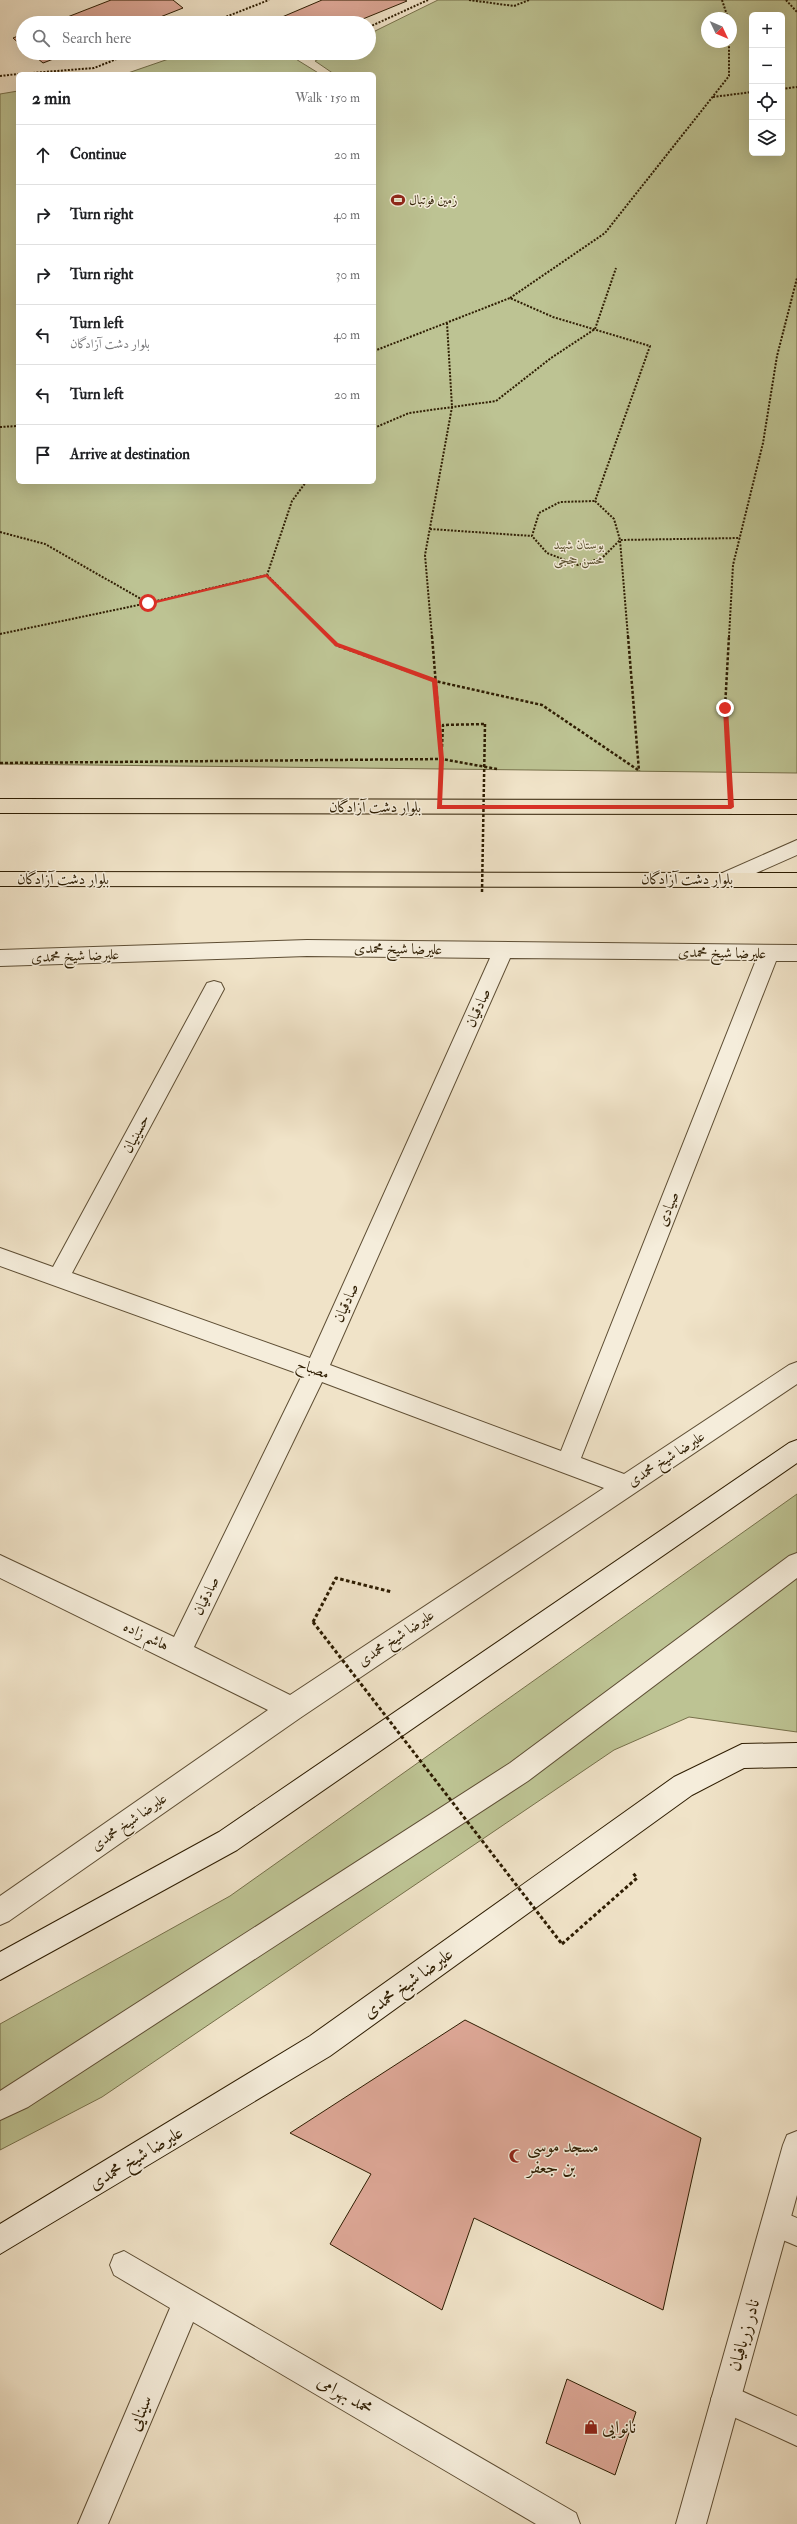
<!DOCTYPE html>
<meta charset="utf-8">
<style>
:root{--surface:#fff;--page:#f2f2f2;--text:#202124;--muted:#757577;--line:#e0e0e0}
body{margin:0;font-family:"IM FELL Double Pica",Amiri,serif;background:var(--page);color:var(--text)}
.controls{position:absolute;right:12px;top:12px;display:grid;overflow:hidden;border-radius:6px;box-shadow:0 4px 16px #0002}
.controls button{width:36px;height:36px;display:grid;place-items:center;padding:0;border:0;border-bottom:1px solid var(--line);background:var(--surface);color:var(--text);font:20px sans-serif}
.compass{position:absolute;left:701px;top:12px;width:36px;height:36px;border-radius:50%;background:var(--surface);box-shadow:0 4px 16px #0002;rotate:134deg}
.stop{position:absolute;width:12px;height:12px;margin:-9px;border:3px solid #d93025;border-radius:50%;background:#fff}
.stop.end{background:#d93025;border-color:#fff;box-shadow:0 1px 4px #0008}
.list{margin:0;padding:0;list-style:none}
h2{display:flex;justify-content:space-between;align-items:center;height:52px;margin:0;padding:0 16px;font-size:17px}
h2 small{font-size:13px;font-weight:400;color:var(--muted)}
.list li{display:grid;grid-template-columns:26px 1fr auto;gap:12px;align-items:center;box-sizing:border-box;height:60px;padding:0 16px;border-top:1px solid var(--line)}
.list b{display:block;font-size:15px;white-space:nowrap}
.list p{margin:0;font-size:13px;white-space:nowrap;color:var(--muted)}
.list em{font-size:13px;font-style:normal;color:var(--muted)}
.icon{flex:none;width:22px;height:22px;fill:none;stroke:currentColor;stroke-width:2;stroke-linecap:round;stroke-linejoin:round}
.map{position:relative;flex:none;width:797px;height:2524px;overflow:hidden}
.search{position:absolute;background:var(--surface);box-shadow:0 4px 16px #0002;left:16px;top:16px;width:360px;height:44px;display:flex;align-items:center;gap:10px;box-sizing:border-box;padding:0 14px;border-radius:22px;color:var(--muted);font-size:15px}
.panel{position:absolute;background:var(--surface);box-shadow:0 4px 16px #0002;left:16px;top:72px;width:360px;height:412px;border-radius:6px}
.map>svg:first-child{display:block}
.green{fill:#bdc393;stroke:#76704a;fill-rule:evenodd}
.building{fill:#dca695;stroke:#2e1d02}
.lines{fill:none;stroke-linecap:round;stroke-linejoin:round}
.lane-casing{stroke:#5e4e34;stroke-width:2}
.street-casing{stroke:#5e4e34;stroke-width:2}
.secondary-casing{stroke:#2e1d02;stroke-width:2}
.primary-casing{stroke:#2e1d02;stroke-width:2}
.path-far2{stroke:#2e1d02;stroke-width:2;stroke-dasharray:2 1.5;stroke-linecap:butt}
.path-far1{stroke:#2e1d02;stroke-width:2.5;stroke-dasharray:3 2;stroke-linecap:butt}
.path{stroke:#2e1d02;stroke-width:3;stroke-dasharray:3.5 2.5;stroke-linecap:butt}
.lane{fill:#f5eddb;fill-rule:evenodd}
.street{fill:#f5eddb;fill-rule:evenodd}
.secondary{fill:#f5eddb;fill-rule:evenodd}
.primary{fill:#f0e3c8;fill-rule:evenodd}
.path-bridge-far1{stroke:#2e1d02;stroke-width:2.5;stroke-dasharray:3 2;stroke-linecap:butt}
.path-bridge{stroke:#2e1d02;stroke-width:3;stroke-dasharray:3.5 2.5;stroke-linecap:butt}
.route{fill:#d93025}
.labels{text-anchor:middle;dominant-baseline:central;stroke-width:3;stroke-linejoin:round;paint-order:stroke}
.far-poi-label{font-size:13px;fill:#2e1d02;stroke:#f5eddb;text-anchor:start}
.far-park-label{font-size:13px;font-style:italic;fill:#594f2e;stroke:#f5eddb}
.street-label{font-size:15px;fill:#2e1d02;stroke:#f5eddb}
.near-street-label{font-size:18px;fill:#2e1d02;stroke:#f5eddb}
.near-poi-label{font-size:18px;fill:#2e1d02;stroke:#f5eddb;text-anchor:start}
</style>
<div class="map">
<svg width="797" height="2524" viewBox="0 0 797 2524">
<rect width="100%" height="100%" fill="#f0e3c8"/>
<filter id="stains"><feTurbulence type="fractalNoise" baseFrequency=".005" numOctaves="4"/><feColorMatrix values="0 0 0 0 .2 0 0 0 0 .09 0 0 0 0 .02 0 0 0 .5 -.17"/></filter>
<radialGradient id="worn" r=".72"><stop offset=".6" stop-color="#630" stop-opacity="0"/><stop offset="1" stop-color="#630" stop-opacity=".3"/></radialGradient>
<g class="green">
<path d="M438,0H797V773L0,764V94L18,91V482H374V74H334L315,61L331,53H369V34ZM752,15H782V153H752ZM707,18H731V42H707Z"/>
<path d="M186,53H286L320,74H125Z"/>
<path d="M797,1494V1732L689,1717L614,1750L102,2097L0,2150V2024L230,1896Z"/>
</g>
<g class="building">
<path d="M111,0H173L183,8L145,23H52Z"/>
<path d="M322,0H405L407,1L353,23H268Z"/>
<path d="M23,34V47L13,38Z"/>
<path d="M31,53H69L43,63Z"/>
<path d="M465,2020L701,2138L663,2310L474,2218L442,2310L330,2244L371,2174L290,2133Z"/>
<path d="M567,2379L636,2412L615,2475L546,2443Z"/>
</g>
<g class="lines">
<defs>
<g id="lane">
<path d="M797,840V855L727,886L720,884L717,879L720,874Z"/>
<path d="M776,2209L797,2218V2246L766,2233L762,2223L766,2213Z"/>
<path d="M726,2384L797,2416V2446L716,2409L711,2399L716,2389Z"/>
</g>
<g id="street">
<path d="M307,940L797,945V961H776L581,1458L624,1474L789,1365L797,1362V1384L300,1718L9,1921L0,1925V1896L268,1710L0,1578V1555L174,1637L302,1375L0,1266V1248L53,1267L207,983L214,981L221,983L224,989L72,1273L310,1358L490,958L307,956L0,966V950ZM510,958L756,960L561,1451L330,1365ZM322,1382L604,1488L290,1695L194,1647Z"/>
<path d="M797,1553V1578L528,1781L28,2107L0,2120V2091L510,1763L789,1556Z"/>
<path d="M797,2131V2195L706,2524H676L783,2145L787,2135Z"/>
<path d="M124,2251L576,2513L580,2524H536L193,2322L108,2524H78L170,2308L114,2275L110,2265L114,2255Z"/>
</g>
<g id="secondary">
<path d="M797,1440V1463L237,1850L0,1980V1952L219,1832L789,1443Z"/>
<path d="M797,1743V1767L744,1768L692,1795L330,2056L0,2254V2224L310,2036L674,1777L742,1744Z"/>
</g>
<g id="primary">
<path d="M0,799L797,800V814L0,813Z"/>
<path d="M0,872L797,873V887L0,886Z"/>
</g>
</defs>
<use href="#lane" class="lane-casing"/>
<use href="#street" class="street-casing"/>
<use href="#secondary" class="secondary-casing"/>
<use href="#primary" class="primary-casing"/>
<g class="path-far2">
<path d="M469,0L514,6L529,0"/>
<path d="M722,0L728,18"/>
<path d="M786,0L797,12"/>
<path d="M210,23L269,0"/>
<path d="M369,27L428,0"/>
<path d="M19,74L94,68L132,53"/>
<path d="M0,76L18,74"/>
<path d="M782,89L797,87"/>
<path d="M713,97L752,92"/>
<path d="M510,298L605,233L729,76V42"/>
<path d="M374,351L510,298L553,317L650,346L595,501"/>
<path d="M0,427L18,426"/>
<path d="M374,428L409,413L496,401L551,358L595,329L616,268"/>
<path d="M595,501L614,519L620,540L602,558L578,565L547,553L532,536L539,513L560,502Z"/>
<path d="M430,529L532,536"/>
<path d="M0,532L45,544L148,603L267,575L292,501L306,482"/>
<path d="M267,575L329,637"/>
<path d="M0,634L148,603"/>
<path d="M432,637L425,555L452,407L447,323"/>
<path d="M628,637L620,540L740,538"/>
<path d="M729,637L733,565L763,443L777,356L797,278"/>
</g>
<g class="path-far1">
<path d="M328,636L336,645L435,681L542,705L638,770"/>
<path d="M432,636L442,759"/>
<path d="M628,636L639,771"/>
<path d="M442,747L443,725L485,724"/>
<path d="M0,763L442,759L497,769"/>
<path d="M729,770L725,708L729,636"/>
<path d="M441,771L442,758"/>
</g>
<g class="path">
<path d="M313,1622L336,1578L392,1592"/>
<path d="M562,1944L637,1878L633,1873"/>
</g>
<use href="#lane" class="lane"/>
<use href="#street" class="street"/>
<use href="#secondary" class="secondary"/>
<use href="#primary" class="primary"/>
<path class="path-bridge-far1" d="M482,892L485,724"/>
<path class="path-bridge" d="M313,1622L562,1944"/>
</g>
<path class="route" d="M267,574L338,643L437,679L444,759L442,805H728L723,708L725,706L728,708L734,807L731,809H437L439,759L432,682L335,646L266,577L148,605L146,603Z"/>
<defs>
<symbol id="stadium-bare" viewBox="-9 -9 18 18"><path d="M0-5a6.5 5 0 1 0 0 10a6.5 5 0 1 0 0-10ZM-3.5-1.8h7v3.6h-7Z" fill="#8f2418" stroke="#f5eddb" stroke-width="2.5" paint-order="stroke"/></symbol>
<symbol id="mosque-bare" viewBox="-9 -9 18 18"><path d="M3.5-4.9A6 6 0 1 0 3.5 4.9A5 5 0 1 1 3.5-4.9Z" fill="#8f2418" stroke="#f5eddb" stroke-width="2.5" paint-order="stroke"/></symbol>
<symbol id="shop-bare" viewBox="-9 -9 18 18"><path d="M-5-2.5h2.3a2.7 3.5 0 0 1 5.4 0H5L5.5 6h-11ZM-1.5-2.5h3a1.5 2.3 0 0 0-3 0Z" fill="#8f2418" stroke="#f5eddb" stroke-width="2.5" paint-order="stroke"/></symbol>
</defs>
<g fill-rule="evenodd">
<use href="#stadium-bare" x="388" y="190" width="20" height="20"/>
<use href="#mosque-bare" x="506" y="2146" width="20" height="20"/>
<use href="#shop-bare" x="581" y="2417" width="20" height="20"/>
</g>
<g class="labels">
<g class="far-poi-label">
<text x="409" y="200">زمین فوتبال</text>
</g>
<g class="far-park-label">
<text x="579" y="545">بوستان شهید<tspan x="579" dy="15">محسن حججی</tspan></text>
</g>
<g class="street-label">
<text x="375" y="807">بلوار دشت آزادگان</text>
<text x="63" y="879">بلوار دشت آزادگان</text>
<text x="687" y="879">بلوار دشت آزادگان</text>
<text transform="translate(398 949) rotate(1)">علیرضا شیخ محمدی</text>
<text transform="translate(722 953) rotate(1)">علیرضا شیخ محمدی</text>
<text transform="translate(75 956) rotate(-2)">علیرضا شیخ محمدی</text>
<text transform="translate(478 1008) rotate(-66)">صادقیان</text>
<text transform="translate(136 1134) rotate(-62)">حسینیان</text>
<text transform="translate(668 1209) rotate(-68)">صیادی</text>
<text transform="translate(346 1303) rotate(-66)">صادقیان</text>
<text transform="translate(313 1369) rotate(20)">مصباح</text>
<text transform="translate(666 1459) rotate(-33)">علیرضا شیخ محمدی</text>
<text transform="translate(206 1596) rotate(-64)">صادقیان</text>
<text transform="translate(146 1636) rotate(26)">هاشم زاده</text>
<text transform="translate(396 1638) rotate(-34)">علیرضا شیخ محمدی</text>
<text transform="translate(129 1822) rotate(-35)">علیرضا شیخ محمدی</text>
</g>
<g class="near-street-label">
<text transform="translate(408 1983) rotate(-36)">علیرضا شیخ محمدی</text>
<text transform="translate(136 2158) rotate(-31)">علیرضا شیخ محمدی</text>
<text transform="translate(744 2335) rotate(-74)">نادر زربافیان</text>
<text transform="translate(345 2395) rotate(30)">محمد بهرامی</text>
<text transform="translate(140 2413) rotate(-67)">سینایی</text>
</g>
<g class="near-poi-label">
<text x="527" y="2146">مسجد موسی<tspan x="527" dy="21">بن جعفر</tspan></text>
<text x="602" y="2427">نانوایی</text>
</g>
</g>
<rect width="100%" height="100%" filter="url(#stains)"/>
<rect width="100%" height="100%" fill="url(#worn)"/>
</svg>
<div class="controls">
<button>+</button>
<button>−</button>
<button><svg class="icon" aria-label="locate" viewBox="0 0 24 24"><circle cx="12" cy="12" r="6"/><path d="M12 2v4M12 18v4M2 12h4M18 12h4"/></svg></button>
<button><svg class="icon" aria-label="layers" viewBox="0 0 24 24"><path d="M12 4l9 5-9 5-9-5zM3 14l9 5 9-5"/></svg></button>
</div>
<svg class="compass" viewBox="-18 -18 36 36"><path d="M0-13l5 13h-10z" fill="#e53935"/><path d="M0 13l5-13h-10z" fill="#757577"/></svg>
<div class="stop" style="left:148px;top:603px"></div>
<div class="stop end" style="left:725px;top:708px"></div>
<div class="search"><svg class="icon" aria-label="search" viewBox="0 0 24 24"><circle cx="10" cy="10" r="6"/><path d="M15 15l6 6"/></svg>Search here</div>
<section class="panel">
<h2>2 min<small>Walk · 150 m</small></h2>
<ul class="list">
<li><svg class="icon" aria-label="ahead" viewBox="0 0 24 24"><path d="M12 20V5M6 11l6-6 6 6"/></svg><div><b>Continue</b></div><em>20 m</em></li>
<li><svg class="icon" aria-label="right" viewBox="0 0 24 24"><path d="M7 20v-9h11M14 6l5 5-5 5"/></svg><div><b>Turn right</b></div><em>40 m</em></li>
<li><svg class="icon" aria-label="right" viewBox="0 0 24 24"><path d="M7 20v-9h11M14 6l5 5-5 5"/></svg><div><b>Turn right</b></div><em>30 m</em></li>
<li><svg class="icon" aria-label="left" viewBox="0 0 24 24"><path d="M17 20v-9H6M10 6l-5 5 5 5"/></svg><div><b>Turn left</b><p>بلوار دشت آزادگان</p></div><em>40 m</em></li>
<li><svg class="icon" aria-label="left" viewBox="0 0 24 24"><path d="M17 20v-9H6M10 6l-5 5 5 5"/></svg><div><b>Turn left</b></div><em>20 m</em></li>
<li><svg class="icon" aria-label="arrive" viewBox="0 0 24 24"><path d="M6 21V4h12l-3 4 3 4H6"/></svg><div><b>Arrive at destination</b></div></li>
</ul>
</section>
</div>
